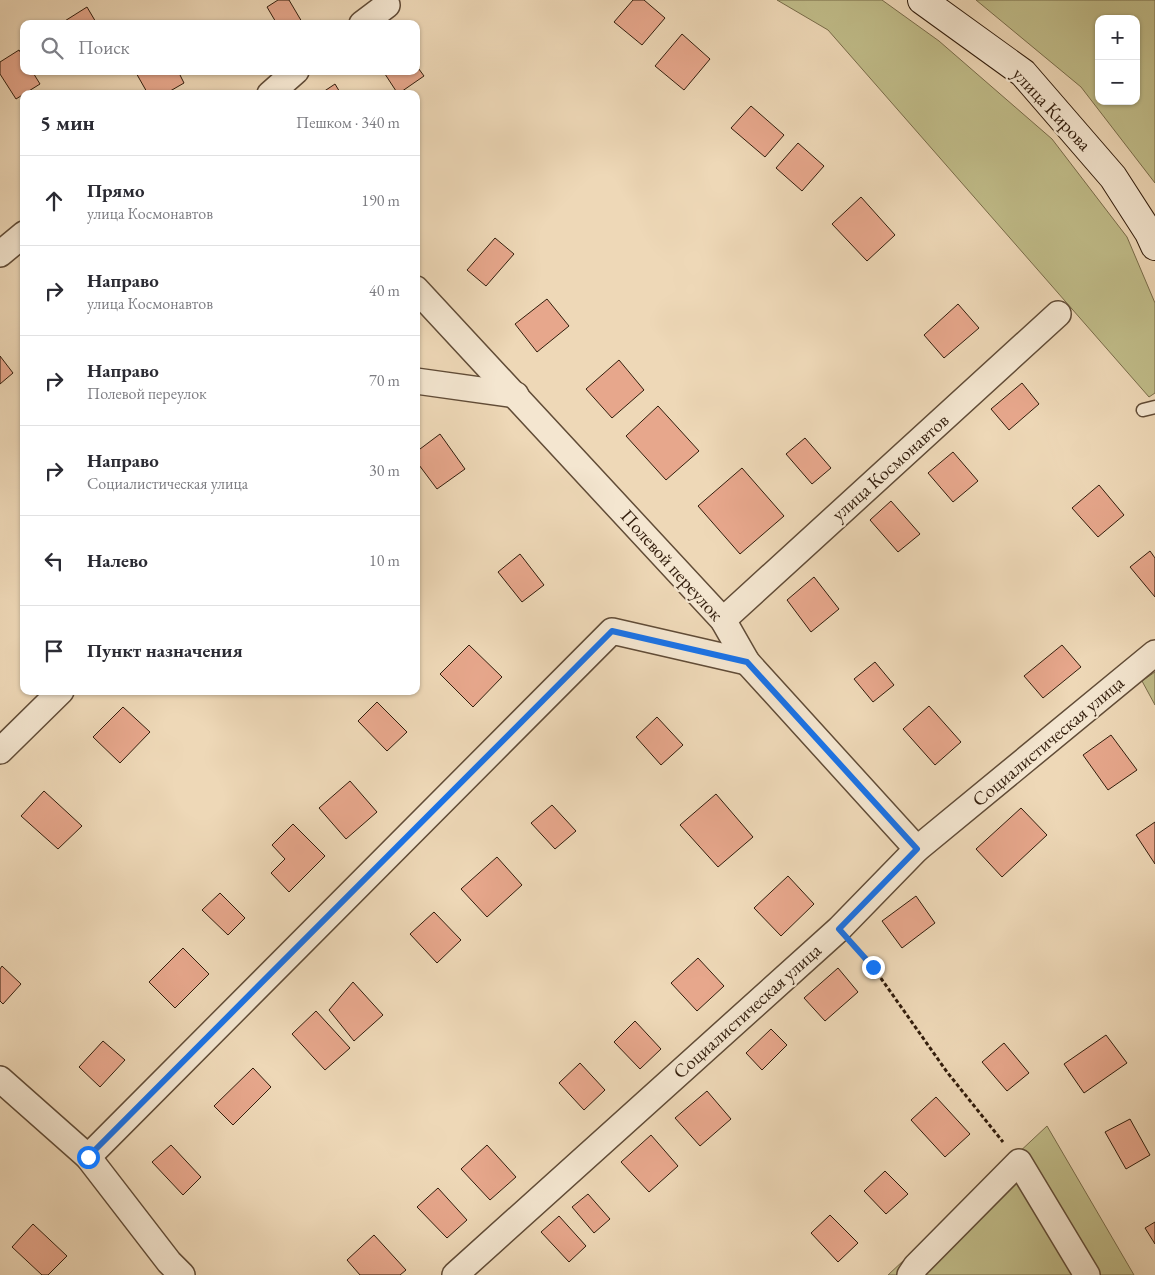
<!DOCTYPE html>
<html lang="ru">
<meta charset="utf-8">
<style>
:root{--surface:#fff;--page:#f2f2f3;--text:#2b2b33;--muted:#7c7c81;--line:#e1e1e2}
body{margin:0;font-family:"EB Garamond",serif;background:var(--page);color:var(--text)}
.controls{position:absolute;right:15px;top:15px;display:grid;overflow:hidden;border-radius:10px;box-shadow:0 1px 4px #0004}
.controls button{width:45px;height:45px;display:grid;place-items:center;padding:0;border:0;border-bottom:1px solid var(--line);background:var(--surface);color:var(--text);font:25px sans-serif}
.stop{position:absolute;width:15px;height:15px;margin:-11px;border:4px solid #1a73e8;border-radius:50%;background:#fff}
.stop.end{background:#1a73e8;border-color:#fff;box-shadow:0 1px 5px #0008}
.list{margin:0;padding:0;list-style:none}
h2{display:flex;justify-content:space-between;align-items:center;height:65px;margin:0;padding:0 20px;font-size:21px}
h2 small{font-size:16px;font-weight:400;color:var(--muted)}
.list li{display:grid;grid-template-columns:32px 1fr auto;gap:15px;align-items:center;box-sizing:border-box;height:90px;padding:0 20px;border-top:1px solid var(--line)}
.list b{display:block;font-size:19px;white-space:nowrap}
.list p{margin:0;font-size:16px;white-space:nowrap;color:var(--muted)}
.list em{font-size:16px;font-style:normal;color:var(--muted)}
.icon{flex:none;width:28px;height:28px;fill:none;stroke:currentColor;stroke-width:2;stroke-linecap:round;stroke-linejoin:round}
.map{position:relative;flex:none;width:1155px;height:1275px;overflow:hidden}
.search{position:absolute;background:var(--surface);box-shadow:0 1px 4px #0004;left:20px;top:20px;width:400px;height:55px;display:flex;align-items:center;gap:12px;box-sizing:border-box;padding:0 18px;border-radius:10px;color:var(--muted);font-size:19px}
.panel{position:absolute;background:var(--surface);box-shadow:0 1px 4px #0004;left:20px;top:90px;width:400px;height:605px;border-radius:10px}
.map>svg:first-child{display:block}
.green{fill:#c0bc89;stroke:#796c4a;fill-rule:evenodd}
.building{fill:#e7a78c;stroke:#321d0c}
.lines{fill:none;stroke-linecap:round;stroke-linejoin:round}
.lane-casing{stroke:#614c37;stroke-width:15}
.street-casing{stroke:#614c37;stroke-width:28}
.secondary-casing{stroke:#321d0c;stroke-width:30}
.path{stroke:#321d0c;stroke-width:3;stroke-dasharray:4 2.5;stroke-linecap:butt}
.lane{stroke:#f4e6d0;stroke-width:12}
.street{stroke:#f4e6d0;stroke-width:25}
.secondary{stroke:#f4e6d0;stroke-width:28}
.route{stroke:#1a73e8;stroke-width:6}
.labels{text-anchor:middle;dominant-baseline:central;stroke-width:4.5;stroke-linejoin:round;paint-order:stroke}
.street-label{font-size:19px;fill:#321d0c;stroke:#f4e6d0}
</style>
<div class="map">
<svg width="1155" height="1275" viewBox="0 0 1155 1275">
<rect width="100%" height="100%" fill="#eed8b7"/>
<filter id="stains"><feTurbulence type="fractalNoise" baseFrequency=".004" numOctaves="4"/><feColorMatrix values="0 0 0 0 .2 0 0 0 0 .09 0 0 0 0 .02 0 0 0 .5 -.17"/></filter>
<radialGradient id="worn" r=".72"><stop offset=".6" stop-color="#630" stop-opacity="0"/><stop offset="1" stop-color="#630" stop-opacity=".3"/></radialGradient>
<g class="green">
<path d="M777,0H882L939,41L1052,139L1127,237L1155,303V393L1149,397L828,30Z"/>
<path d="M976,0H1155V183L1081,87ZM1099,19H1136V101H1099Z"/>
<path d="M1155,672V705L1142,681Z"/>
<path d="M1047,1126L1134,1275H888Z"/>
</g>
<g class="building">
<path d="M278,0H289L302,22L299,24H277L267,7Z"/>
<path d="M633,0H644L665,18L642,45L614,22Z"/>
<path d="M87,7L97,24H60Z"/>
<path d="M682,34L710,59L684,90L655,66Z"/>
<path d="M19,50L24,58V71H32L40,84L16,99L0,74V62Z"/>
<path d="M416,65L424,76L398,94L383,71H416Z"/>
<path d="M135,71H178L184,83L165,94H148Z"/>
<path d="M335,84L341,94H320Z"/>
<path d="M751,106L784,135L765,157L731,128Z"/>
<path d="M798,143L824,166L802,191L776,168Z"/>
<path d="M861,197L895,235L867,261L832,224Z"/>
<path d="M495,238L514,254L486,286L467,270Z"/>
<path d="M547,299L569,326L537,352L515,324Z"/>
<path d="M958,304L979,328L944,358L924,335Z"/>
<path d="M0,356L13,373L0,384Z"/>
<path d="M619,360L644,390L612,418L586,389Z"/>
<path d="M1022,383L1039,404L1009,430L991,409Z"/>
<path d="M658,406L699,451L666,480L626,436Z"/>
<path d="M440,434L465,469L437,489L416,461V452Z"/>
<path d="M805,438L831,468L812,484L786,454Z"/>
<path d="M953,452L978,481L953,502L928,473Z"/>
<path d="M742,468L784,516L740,554L698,506Z"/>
<path d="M1099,485L1124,515L1098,537L1072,508Z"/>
<path d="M891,501L920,534L898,552L870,520Z"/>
<path d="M1150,551L1155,558V597L1130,567Z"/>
<path d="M520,554L544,585L522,602L498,572Z"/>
<path d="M814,577L839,609L811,632L787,600Z"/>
<path d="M469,645L502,677L473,707L440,674Z"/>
<path d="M1062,645L1081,667L1043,698L1024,676Z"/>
<path d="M875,662L894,685L873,702L854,679Z"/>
<path d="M377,702L407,732L387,751L358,721Z"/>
<path d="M929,706L961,742L935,765L903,729Z"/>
<path d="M123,707L150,732L120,763L93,737Z"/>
<path d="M657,717L683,745L661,765L636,737Z"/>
<path d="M1111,735L1137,770L1108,790L1083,755Z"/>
<path d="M350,781L377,812L346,839L319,808Z"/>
<path d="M44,791L82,826L58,849L21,816Z"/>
<path d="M716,794L753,837L718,867L680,825Z"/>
<path d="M552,805L576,831L555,849L531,823Z"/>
<path d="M1021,808L1047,835L1002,877L976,849Z"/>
<path d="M1155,822V864L1136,835Z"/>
<path d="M293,824L325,856L289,892L271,873L285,859L272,845Z"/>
<path d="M497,857L522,885L487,917L461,889Z"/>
<path d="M788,876L814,904L781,936L754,908Z"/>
<path d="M220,893L245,918L228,935L202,910Z"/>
<path d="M916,896L935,923L902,948L882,921Z"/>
<path d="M434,912L461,940L437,963L410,934Z"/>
<path d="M183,948L209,974L175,1008L149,982Z"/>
<path d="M698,958L724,986L697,1011L671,983Z"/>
<path d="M2,966L21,984L3,1004L0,1001V969Z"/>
<path d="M838,968L858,992L825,1021L804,998Z"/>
<path d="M353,982L383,1015L354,1041L329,1010Z"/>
<path d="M316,1011L350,1048L325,1070L292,1034Z"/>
<path d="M635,1021L661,1049L640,1069L614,1042Z"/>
<path d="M771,1029L787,1045L762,1070L746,1053Z"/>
<path d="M1106,1035L1127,1063L1084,1093L1064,1064Z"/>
<path d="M103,1041L125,1060L100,1087L79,1067Z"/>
<path d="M1004,1043L1029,1073L1007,1091L982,1062Z"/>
<path d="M580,1063L605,1090L584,1110L559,1083Z"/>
<path d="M253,1068L271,1087L233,1125L214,1106Z"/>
<path d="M707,1091L731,1119L700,1146L675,1118Z"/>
<path d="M936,1097L970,1134L945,1157L911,1120Z"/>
<path d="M1130,1119L1150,1155L1126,1169L1105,1132Z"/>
<path d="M651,1135L678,1166L649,1192L621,1162Z"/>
<path d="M171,1145L201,1177L183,1195L152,1162Z"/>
<path d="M487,1145L516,1177L490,1200L461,1169Z"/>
<path d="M885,1171L908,1194L886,1214L864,1191Z"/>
<path d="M438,1188L467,1220L447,1238L417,1207Z"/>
<path d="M588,1194L610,1219L594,1233L572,1207Z"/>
<path d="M830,1215L858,1243L838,1262L811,1233Z"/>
<path d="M559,1216L586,1246L569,1262L541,1232Z"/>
<path d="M1155,1222V1244L1145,1228Z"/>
<path d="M33,1224L67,1256L48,1275H42L12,1247Z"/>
<path d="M374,1235L406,1270L400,1275H360L347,1260Z"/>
</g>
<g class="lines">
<defs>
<path id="lane" d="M1143,410L1155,407"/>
<g id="street">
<path d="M362,24L387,5"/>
<path d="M270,94L296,71"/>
<path d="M0,254L24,234"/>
<path d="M416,289L723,620L747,662L917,849"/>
<path d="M416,381L516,395"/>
<path d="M723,620L1058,314"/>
<path d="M0,751L61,691"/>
<path d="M0,1079L88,1157L169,1262L182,1275"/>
<path d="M88,1157L612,631L747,662"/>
<path d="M455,1275L839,929L917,849L1155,653"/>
<path d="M910,1275L916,1266L1019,1162L1087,1275"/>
</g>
<path id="secondary" d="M922,0L1023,73L1113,177L1149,233L1155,246"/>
</defs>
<use href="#lane" class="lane-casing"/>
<use href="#street" class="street-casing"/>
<use href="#secondary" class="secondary-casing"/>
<path class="path" d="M856,948L873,967L947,1072L1003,1142"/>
<use href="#lane" class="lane"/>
<use href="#street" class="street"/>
<use href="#secondary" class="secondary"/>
</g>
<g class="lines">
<path class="route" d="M88,1157L612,631L747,662L917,849L839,929L873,967"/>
</g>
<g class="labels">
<g class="street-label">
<text transform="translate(1052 109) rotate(47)">улица Кирова</text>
<text transform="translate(890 467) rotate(-42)">улица Космонавтов</text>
<text transform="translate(672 565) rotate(48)">Полевой переулок</text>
<text transform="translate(1048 741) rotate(-40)">Социалистическая улица</text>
<text transform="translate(747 1011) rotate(-42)">Социалистическая улица</text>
</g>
</g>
<rect width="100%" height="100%" filter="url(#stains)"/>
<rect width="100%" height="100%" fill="url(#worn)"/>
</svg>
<div class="controls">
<button>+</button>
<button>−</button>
</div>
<div class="stop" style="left:88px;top:1157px"></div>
<div class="stop end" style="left:873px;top:967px"></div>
<div class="search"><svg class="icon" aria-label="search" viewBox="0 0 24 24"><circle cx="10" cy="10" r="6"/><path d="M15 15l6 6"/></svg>Поиск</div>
<section class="panel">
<h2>5 мин<small>Пешком · 340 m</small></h2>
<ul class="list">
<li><svg class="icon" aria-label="ahead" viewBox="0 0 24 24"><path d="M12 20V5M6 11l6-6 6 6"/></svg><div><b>Прямо</b><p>улица Космонавтов</p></div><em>190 m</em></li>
<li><svg class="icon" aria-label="right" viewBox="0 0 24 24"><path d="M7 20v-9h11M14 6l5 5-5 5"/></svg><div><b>Направо</b><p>улица Космонавтов</p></div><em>40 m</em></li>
<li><svg class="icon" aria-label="right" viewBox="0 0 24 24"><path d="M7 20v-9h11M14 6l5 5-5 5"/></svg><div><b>Направо</b><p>Полевой переулок</p></div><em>70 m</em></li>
<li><svg class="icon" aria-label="right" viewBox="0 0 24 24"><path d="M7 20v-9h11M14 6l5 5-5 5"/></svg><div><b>Направо</b><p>Социалистическая улица</p></div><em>30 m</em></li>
<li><svg class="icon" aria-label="left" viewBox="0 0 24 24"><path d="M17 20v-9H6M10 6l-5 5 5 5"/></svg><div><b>Налево</b></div><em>10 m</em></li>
<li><svg class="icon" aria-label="arrive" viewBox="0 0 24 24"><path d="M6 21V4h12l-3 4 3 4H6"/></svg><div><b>Пункт назначения</b></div></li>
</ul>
</section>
</div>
